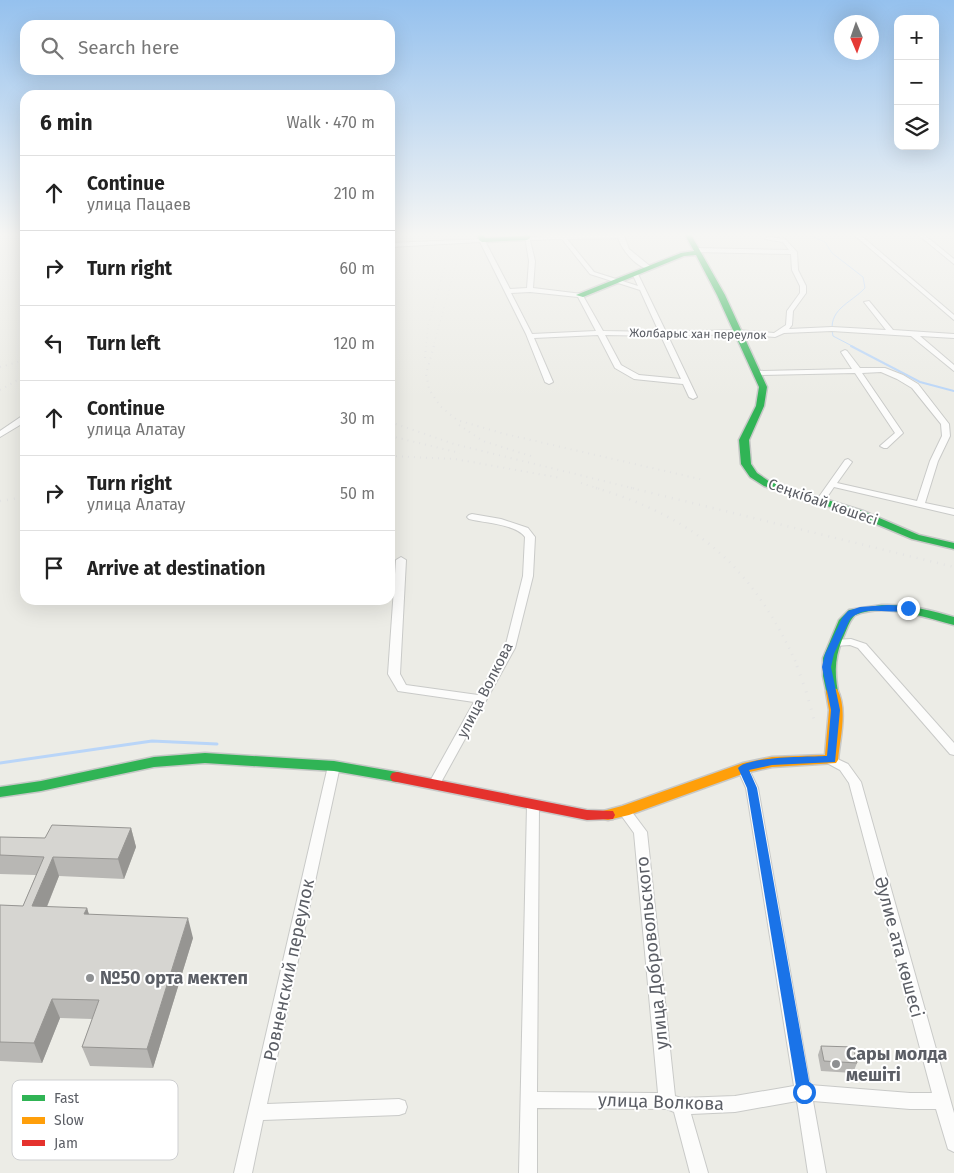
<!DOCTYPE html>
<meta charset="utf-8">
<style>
:root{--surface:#fff;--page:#f2f2f2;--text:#222;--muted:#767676;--line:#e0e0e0}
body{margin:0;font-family:"Fira Sans",sans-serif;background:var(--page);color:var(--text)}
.controls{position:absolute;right:15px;top:15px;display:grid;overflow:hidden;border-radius:10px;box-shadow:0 5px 20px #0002}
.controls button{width:45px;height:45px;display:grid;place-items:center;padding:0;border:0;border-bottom:1px solid var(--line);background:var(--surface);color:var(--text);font:25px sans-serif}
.compass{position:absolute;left:834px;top:15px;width:45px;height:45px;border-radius:50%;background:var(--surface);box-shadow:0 5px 20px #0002;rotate:178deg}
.stop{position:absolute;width:15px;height:15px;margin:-11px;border:4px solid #1a73e8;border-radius:50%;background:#fff}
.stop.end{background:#1a73e8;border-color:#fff;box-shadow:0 1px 5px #0008}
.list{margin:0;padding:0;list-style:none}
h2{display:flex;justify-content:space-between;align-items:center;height:65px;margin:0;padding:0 20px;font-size:21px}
h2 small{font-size:16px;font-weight:400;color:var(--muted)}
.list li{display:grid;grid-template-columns:32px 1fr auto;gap:15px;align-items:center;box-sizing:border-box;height:75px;padding:0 20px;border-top:1px solid var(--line)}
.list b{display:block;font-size:19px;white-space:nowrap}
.list p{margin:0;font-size:16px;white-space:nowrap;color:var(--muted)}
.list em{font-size:16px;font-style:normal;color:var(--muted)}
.icon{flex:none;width:28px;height:28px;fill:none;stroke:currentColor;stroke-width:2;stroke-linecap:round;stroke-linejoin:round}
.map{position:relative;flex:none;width:954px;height:1173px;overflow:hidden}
.search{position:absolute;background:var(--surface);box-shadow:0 5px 20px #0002;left:20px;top:20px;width:375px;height:55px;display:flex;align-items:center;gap:12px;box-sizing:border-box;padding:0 18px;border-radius:15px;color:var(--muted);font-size:19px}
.panel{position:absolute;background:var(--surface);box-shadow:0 5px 20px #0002;left:20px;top:90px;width:375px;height:515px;border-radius:15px}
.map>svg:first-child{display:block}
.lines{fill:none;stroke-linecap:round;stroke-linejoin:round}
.stream-far2{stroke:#b9d5f8;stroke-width:1}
.stream-far1{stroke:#b9d5f8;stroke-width:2}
.stream{stroke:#b9d5f8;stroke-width:3}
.street-casing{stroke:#c9cac8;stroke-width:2}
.fast-casing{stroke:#c7c8c7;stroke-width:3}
.slow-casing{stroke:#c7c8c7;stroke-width:3}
.jam-casing{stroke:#c7c8c7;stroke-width:3}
.street{fill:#fcfcfb;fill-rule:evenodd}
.fast{fill:#30b455;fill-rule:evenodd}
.slow{fill:#ff9f0a;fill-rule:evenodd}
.jam{fill:#e5322d;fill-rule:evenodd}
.rail-far3{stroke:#e4e4e3;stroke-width:1;stroke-dasharray:0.5 4;stroke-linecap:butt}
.rail-far2{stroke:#e4e4e3;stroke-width:2;stroke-dasharray:1 5;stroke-linecap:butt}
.rail-far1{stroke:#e4e4e3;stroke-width:2.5;stroke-dasharray:1 6;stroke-linecap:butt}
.rail{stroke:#e4e4e3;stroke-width:3;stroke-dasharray:1 8;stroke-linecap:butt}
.wall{fill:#b8b7b4}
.shaded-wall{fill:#969592}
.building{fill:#d6d5d1;stroke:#969592}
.route{fill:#1a73e8}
.poi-dot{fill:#8e9092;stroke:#fff;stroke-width:2}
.labels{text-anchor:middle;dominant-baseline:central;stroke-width:4;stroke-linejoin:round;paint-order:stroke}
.far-street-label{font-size:12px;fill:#5b5e65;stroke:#fff}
.street-label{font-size:15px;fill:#5b5e65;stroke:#fff}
.near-street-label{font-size:18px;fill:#5b5e65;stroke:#fff}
.near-poi-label{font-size:18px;font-weight:bold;fill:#5b5e65;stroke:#fff;text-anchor:start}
.key{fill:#fff;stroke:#cecfd1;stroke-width:1}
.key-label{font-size:14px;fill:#5b5e65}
</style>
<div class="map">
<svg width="954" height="1173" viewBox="0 0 954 1173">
<rect width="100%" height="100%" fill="#ecece6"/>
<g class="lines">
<path class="stream-far2" d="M734,233L800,234L811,236L825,242L832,253L863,277L865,288C850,304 827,309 833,336L854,347"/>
<path class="stream-far1" d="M851,346L920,382L954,391"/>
<path class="stream" d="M0,763L152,741L217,744"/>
<defs>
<g id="street">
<path d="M617,233H623L629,249L651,267V269C637,269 622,250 618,238L567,239L594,272L638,286L632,273L637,272L666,332L738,330L774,333L786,325L787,311L800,293V286L792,270L791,254L696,252L693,250L696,248L789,250L783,242L765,239L768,237L785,239L797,252L798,270L806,286V293L793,311L792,325L789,329L832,327L886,330L864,302L869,301L893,330L954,334V338L920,336L954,365V371L911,336L832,331L784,333L775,337L738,334L668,336L697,397L693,399L689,397L683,384L634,379L615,368L598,335L534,338L553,382L549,384L545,382L526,334L480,242L390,247V243L484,239L510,289L527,288L529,261L525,237ZM562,239L590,274L640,290L659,332L603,331L582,294L533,288L535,261L530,240ZM530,292L578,297L596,331L532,334L511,293ZM605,335L661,336L681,379L639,375L621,365Z"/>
<path d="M852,233H858L954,315V320Z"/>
<path d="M916,233H922L954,259V264Z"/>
<path d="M845,350L847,351L860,368H885L903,375L918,384L949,424L950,436L938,461L925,503L954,509V515L834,487L823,503H817L816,501L845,460L848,459L852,462L837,483L917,501L930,461L942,436L941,424L912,388L897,379L881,372L862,373L903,433L887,448H884L880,446L895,433L855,373L757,375L753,373L757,371L852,369L841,352Z"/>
<path d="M22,416H25V422L0,437V431Z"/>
<path d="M472,514L501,519L528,528L535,537L533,576L515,648L439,786L435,788L431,786L429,783L474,702L398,691L388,674L396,560L401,557L406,560L400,674L406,685L478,695L505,648L523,576L525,537C516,524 484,523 469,519L467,517L469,515Z"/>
<path d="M851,639L866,644L954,743V755L950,754L858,648L850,645L834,646L829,643L834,640Z"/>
<path d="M831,756L848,764L861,782L954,1113V1152L948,1149L936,1109H910L813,1101L826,1173H808L797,1101L735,1112L691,1114L708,1173H690L674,1112L667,1109L537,1108V1173H519L527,805L528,802L533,800L538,802L539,805L537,1092L658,1093L634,833L618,811L619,808L624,806L629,808L647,832L675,1096L681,1098L735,1096L794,1086L746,788L737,768L739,765L743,764L747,765L758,788L810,1085L910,1093H932L849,783L840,770L827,763L825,760L827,757Z"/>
<path d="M334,762L338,763L340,766L267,1104L399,1099L405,1101L407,1107L405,1113L399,1115L263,1120L252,1173H234L328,766L330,763Z"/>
</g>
<g id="fast">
<path d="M477,233H483L485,238L524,236V233H530V238L527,240L482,242L479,240Z"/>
<path d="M684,233H690L725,295L767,387L764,406L749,440L751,464L757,473L770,482L863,511L919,535L954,543V549L912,539L855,515L764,486L750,477L741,464L739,440L756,406L759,387L717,295L696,255L684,256L583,297L576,295L681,253L694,251Z"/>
<path d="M882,605C907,604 930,610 954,617V625C923,617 886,603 855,615C850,620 848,626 845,633C835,654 834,670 838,692L837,695H827L823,676V658L839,620L849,610Z"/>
<path d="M205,753L334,761L397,772L402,773L404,777L402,781L397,782L334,771L205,763L154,767L41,791L0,797V787L41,781L154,757Z"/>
</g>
<path id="slow" d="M832,688L837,689C848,709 840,738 838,760L836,763L772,767L745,773L629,815L608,820L603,819L601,815L603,811L622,806L743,763L772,757L825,755L829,710L826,692L827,689Z"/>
<path id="jam" d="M397,772L587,810L613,811L615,815L613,819L587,820L392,781L390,777L392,773Z"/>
</defs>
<use href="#street" class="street-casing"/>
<use href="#fast" class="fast-casing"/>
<use href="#slow" class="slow-casing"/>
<use href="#jam" class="jam-casing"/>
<use href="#street" class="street"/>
<use href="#fast" class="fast"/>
<use href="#slow" class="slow"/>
<use href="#jam" class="jam"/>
<g class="rail-far3">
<path d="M426,347L428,326L446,263"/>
<path d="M433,347L457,262"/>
</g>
<g class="rail-far2">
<path d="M434,346L426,374L429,389L440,406L457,420L505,434L704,480"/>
<path d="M425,358L426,346"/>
<path d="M0,367L25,360"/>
<path d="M0,390L25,376"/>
<path d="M390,422L454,444L636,489"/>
<path d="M459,425L483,441L534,457"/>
<path d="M390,436L460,453"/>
<path d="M390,456L455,459L561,478"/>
<path d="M581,483L600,489"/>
</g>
<g class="rail-far1">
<path d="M596,488C699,519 754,569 798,667"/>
<path d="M631,488L954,567"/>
<path d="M0,501L25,497"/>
</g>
<path class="rail" d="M797,666L806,691L815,723"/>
</g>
<g class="wall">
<path d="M131,828L136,847L124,879L59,876L47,907L87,908L89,915L193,938L153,1068L90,1066L82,1047L92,1019L60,1018L42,1063L0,1061V905L23,906L36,875L0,874V837L45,838Z"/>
<path d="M821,1046L857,1063L853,1073L821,1071L818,1055Z"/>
</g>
<g class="shaded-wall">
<path d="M131,828L136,847L124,879L118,859Z"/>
<path d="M53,857L59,876L39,926L32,906Z"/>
<path d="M87,908L93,928L84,914Z"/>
<path d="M188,918L193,938L153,1068L147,1049Z"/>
<path d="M52,999L60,1018L42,1063L34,1043Z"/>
</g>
<g class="building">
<path d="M52,825L131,828L118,859L53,857L32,906L87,908L84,914L188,918L147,1049L82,1047L99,1000L52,999L34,1043L0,1042V905L23,906L44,857L0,855V837L45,838Z"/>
<path d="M821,1046L853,1047L857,1063L824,1061Z"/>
</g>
<linearGradient id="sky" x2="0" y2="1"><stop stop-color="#95c1ee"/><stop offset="0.59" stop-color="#f6f6f4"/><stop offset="1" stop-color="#f6f6f4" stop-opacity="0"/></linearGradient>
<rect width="954" height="398" fill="url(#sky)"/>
<path class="route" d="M888,605L908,606L913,608C900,618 866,602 850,619L834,654L831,667L840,710L835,762L772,765L749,770L757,788L811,1092L809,1097L804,1099L799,1097L797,1092L747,788L738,768C748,756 809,757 827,756L831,710L822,667L825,654L842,618L848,611L860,607Z"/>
<g class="poi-dot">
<circle cx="90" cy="978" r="5"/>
<circle cx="836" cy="1064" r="5"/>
</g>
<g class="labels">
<g class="far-street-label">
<text transform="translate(698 334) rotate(1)">Жолбарыс хан переулок</text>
</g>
<g class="street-label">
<text transform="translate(823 502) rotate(19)">Сеңкібай көшесі</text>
<text transform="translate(485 690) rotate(-63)">улица Волкова</text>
</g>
<g class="near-street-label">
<text transform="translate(899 947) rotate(75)">Әулие ата көшесі</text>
<text transform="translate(652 953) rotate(-96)">улица Добровольского</text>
<text transform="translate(289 970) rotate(-78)">Ровненский переулок</text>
<text transform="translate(661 1102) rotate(2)">улица Волкова</text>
</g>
<g class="near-poi-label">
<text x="100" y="978">№50 орта мектеп</text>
<text x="846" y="1054">Сары молда<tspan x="846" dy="21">мешіті</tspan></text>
</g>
</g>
<rect x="12" y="1080" width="166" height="80" rx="8" class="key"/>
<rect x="22" y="1095" width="23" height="6" fill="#30b455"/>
<rect x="22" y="1117" width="23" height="7" fill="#ff9f0a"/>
<rect x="22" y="1140" width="23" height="6" fill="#e5322d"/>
<g class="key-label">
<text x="54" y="1103">Fast</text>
<text x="54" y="1125">Slow</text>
<text x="54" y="1148">Jam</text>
</g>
</svg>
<div class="controls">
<button>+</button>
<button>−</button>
<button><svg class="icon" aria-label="layers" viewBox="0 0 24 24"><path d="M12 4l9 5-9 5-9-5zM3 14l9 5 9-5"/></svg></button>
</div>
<svg class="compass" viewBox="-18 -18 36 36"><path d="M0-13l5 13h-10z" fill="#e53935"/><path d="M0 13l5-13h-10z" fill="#767676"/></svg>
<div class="stop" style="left:804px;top:1092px"></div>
<div class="stop end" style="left:908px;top:608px"></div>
<div class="search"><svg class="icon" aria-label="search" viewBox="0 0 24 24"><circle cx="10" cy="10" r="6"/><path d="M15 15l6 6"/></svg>Search here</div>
<section class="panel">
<h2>6 min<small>Walk · 470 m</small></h2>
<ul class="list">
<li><svg class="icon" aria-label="ahead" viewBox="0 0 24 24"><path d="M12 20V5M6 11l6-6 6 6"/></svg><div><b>Continue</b><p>улица Пацаев</p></div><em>210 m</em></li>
<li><svg class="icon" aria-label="right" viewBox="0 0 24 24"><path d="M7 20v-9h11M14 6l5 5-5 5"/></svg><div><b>Turn right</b></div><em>60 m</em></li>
<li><svg class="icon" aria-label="left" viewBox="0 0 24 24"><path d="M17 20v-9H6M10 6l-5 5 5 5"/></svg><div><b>Turn left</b></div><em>120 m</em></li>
<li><svg class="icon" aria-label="ahead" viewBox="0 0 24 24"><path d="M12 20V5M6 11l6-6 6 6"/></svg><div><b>Continue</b><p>улица Алатау</p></div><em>30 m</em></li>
<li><svg class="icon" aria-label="right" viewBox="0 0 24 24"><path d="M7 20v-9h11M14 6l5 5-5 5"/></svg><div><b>Turn right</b><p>улица Алатау</p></div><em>50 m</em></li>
<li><svg class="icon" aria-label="arrive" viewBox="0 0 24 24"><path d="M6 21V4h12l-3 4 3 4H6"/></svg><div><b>Arrive at destination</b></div></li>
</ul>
</section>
</div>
